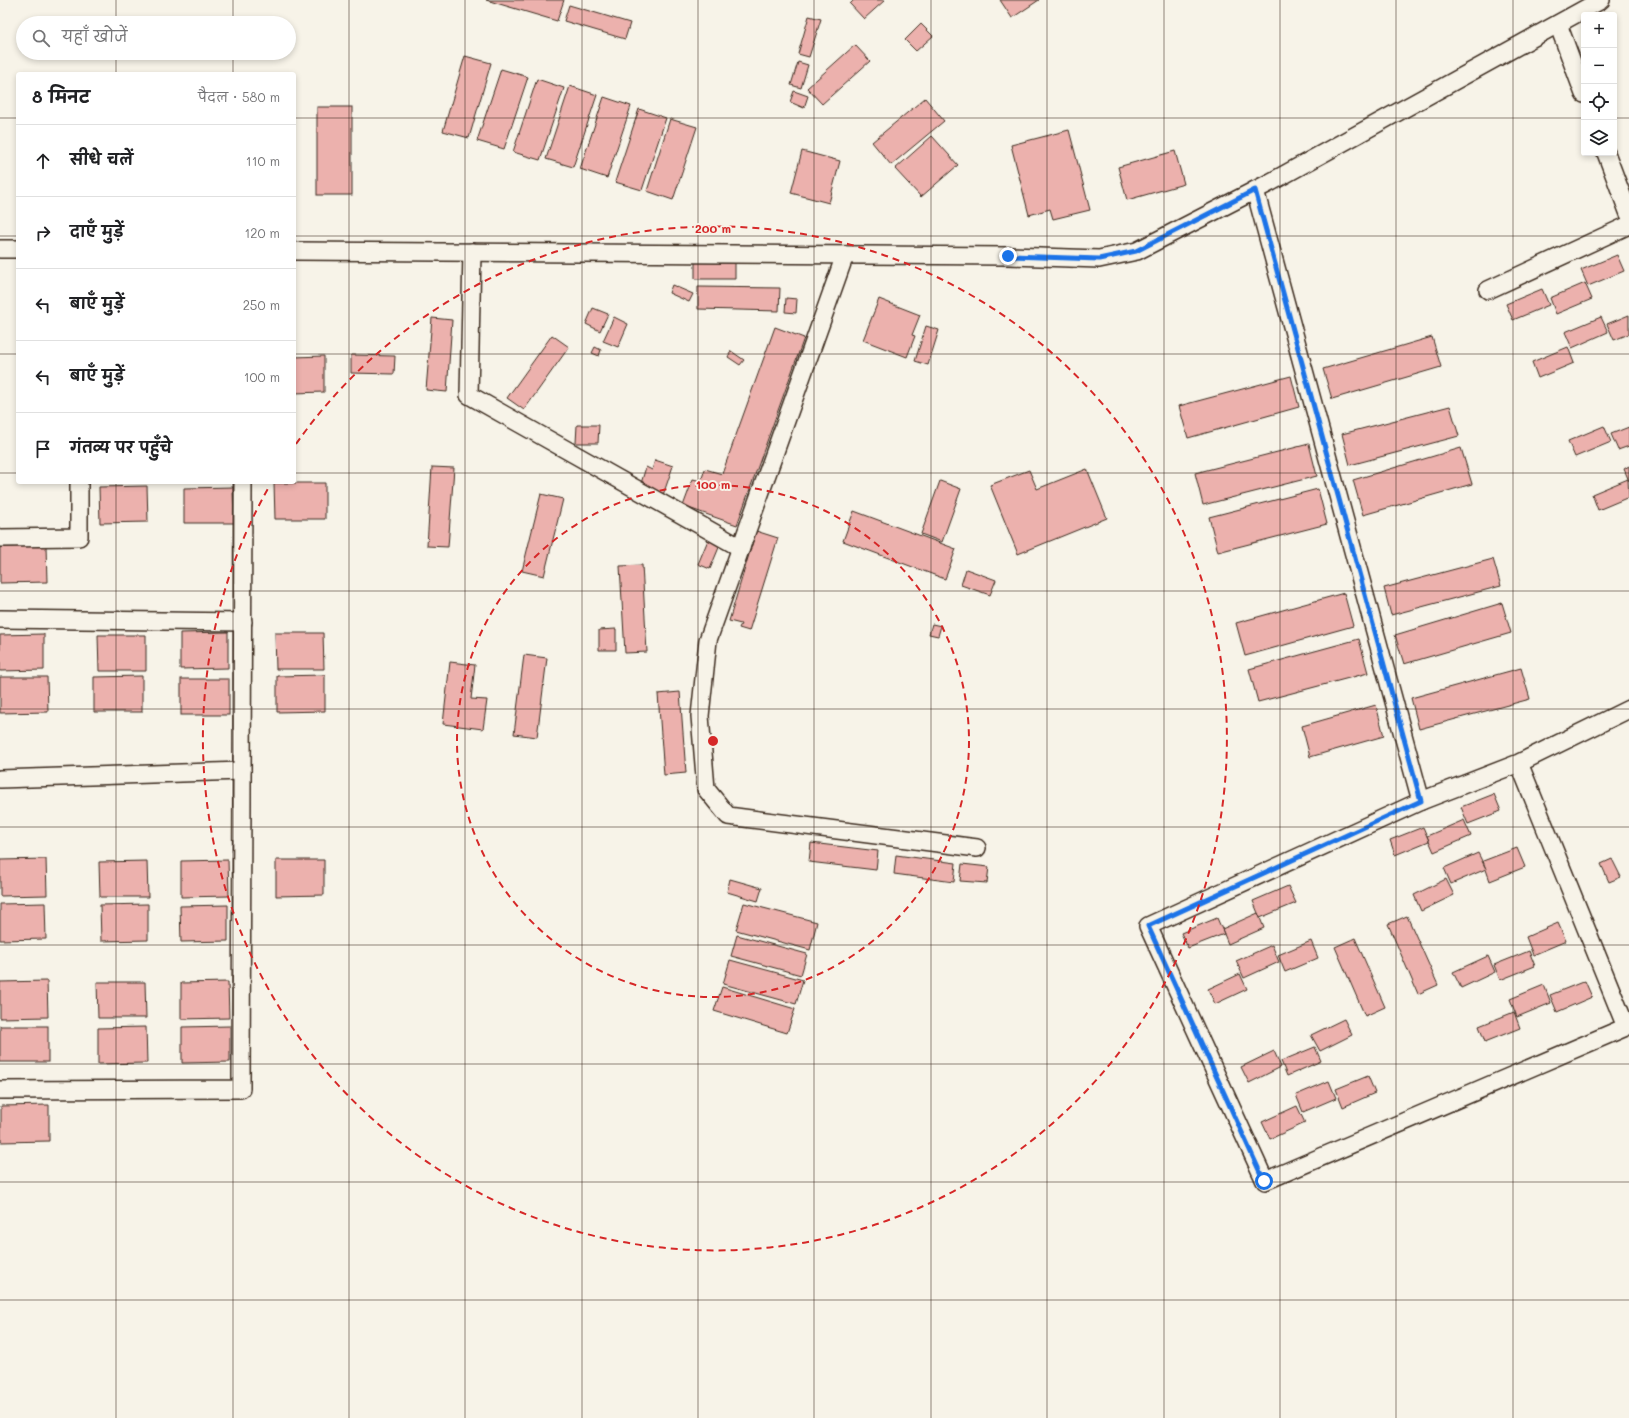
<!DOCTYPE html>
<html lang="hi">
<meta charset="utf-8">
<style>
:root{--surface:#fff;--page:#f2f2f2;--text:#202124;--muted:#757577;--line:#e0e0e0}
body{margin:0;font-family:Mali,"Playpen Sans Deva",sans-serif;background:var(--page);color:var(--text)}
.controls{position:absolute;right:12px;top:12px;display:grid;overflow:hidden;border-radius:4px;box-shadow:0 2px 6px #0003}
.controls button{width:36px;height:36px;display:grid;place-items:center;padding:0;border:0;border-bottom:1px solid var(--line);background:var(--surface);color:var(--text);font:20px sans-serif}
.stop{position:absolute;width:12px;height:12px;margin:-9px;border:3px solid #1a73e8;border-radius:50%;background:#fff}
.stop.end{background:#1a73e8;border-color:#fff;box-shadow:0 1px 4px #0008}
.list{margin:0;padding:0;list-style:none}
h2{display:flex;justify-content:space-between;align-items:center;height:52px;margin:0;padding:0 16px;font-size:17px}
h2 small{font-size:13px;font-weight:400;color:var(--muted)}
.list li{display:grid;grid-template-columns:26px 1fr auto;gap:12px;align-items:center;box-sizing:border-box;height:72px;padding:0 16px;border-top:1px solid var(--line)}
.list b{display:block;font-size:15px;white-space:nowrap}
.list em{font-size:13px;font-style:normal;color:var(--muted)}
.icon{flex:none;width:22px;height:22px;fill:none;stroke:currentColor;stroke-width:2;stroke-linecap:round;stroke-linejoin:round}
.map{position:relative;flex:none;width:1629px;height:1418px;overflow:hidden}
.search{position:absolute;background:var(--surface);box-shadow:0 2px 6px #0003;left:16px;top:16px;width:280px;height:44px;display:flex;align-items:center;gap:10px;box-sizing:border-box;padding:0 14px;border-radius:22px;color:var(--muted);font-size:15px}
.panel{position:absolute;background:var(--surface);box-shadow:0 2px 6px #0003;left:16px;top:72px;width:280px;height:412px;border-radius:4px}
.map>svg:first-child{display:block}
.building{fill:#ecb1ad;stroke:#3b2a1e}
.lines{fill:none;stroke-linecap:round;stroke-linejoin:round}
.minor-casing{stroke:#3b2a1e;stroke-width:20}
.minor{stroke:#f7f3e8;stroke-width:17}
.route{stroke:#1a73e8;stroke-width:5}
.grid{fill:none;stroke:#3b2a1e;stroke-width:1;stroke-opacity:0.55}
.ring{fill:none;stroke:#d62828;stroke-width:2;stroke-dasharray:7 5}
.centre{fill:#d62828;stroke:#f7f3e8;stroke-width:2}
.ring-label{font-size:12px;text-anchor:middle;font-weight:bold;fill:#d62828;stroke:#f7f3e8;stroke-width:4;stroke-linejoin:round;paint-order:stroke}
</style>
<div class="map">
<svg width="1629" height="1418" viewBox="0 0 1629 1418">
<rect width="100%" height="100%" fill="#f7f3e8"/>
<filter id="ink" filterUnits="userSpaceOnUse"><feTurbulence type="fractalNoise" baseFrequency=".025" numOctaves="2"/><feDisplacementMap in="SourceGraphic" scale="8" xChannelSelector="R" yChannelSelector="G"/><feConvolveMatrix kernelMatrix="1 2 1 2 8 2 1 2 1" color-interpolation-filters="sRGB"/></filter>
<g filter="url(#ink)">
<g class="building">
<path d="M486,0H564L557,21Z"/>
<path d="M854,0H885L864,19L850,4Z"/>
<path d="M1000,0H1039L1012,18Z"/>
<path d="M569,5L630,23L625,39L564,21Z"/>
<path d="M809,16L821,19L809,57L798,54Z"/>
<path d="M921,24L933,36L916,51L905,40Z"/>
<path d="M855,45L870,61L822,104L807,88Z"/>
<path d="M465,56L491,63L469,138L443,131Z"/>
<path d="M798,62L808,65L801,88L791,85Z"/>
<path d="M501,69L528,77L504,149L477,141Z"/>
<path d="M537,79L564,88L540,160L513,152Z"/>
<path d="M570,86L597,95L573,167L546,159Z"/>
<path d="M794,91L808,96L804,108L790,102Z"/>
<path d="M604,97L631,106L607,178L580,169Z"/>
<path d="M925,98L944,121L891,165L872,142Z"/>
<rect x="317" y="107" width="35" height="88"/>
<path d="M639,109L666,118L642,190L615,182Z"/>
<path d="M670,119L697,127L673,200L647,191Z"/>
<path d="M1069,130L1090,210L1053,219L1050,209L1029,215L1011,145Z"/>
<path d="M932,136L958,165L921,197L895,169Z"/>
<path d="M802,151L840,161L829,203L791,193Z"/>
<path d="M1175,151L1184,184L1127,200L1118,167Z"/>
<path d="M1617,255L1624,271L1588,286L1581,270Z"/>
<path d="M695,262L735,263V279H695Z"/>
<path d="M1585,283L1592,299L1556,314L1550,298Z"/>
<path d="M672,285L693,294L689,302L669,293Z"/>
<path d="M698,287L780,288L779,311L698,309Z"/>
<path d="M1542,289L1549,305L1513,320L1506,304Z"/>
<path d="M786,298L797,299L796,313L785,312Z"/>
<path d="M879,299L920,315L912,335L915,336L907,357L863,340Z"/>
<path d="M593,308L608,314L600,331L586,324Z"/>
<path d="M1629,315V334L1614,340L1607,324Z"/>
<path d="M614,317L628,324L618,347L603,341Z"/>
<path d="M1601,317L1608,332L1572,348L1565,332Z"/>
<path d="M432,318L452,320L447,392L426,390Z"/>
<path d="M926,326L939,330L928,365L915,361Z"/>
<path d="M775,327L804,338L737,525L683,506L693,479L701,481L705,469L722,474Z"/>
<path d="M552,335L569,347L524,410L507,398Z"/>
<path d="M1432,337L1441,367L1332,399L1323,369Z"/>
<path d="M595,347L601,350L599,356L592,353Z"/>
<path d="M1568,347L1574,363L1538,378L1532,362Z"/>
<path d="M731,351L744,360L740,365L728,357Z"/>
<path d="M351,355L395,356L394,374L351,373Z"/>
<path d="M324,356V392L294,393V357Z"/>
<path d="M1291,376L1299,407L1188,438L1179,406Z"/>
<path d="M1450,406L1459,436L1350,465L1342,434Z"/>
<path d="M577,425H599L598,443H576Z"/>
<path d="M1604,426L1611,442L1575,457L1568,441Z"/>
<path d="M1629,427V446L1618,450L1611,434Z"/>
<path d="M1309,444L1317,476L1203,505L1195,473Z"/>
<path d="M1461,448L1472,484L1363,515L1353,480Z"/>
<path d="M655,460L673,466L662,498L639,490L646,467L652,470Z"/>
<path d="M1629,466V481L1624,469Z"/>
<path d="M432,467L454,468L448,547L427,546Z"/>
<path d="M1087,469L1107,518L1018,554L990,485L1029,470L1037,489Z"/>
<path d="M1628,479L1629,497L1598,510L1592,494Z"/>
<path d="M940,481L961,489L942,542L921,534Z"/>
<path d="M274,483H325V519H275Z"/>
<path d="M147,486L148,522L100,523L99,487Z"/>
<path d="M233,487L234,523H184V488Z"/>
<path d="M1318,489L1327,524L1218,552L1209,517Z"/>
<path d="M541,494L563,499L544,576L522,571Z"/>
<path d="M854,511L956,549L945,579L843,541Z"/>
<path d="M756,531L778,538L749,631L739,628L741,624L729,621Z"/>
<path d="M708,540L720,545L710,569L698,564Z"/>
<path d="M46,546L47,582L0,583V547Z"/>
<path d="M1493,559L1501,586L1391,615L1384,588Z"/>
<path d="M642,565L647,652L625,653L620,566Z"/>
<path d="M966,569L996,580L990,595L961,585Z"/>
<path d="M1344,593L1353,626L1245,656L1236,623Z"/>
<path d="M1502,603L1511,633L1404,664L1395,635Z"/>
<path d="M932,624L941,626L938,636L929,634Z"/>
<path d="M616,629V650H599V630Z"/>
<path d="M228,632V668L180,669V633Z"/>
<path d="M275,633H323L324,669H276Z"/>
<path d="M44,634V670L0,671V635Z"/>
<path d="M98,635H146V671H99Z"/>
<path d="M1359,639L1368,673L1258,702L1249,669Z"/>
<path d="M524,655L547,658L537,737L514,734Z"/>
<path d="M450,662L475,665L471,699L487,700L483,729L443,724Z"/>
<path d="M1521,668L1530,699L1419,729L1411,698Z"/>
<path d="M325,675V711L277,712V676Z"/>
<path d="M142,676V712H94V677Z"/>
<path d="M0,677H47L48,712L0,713Z"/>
<rect x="181" y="679" width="48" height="36"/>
<path d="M680,692L686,773L664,775L658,694Z"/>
<path d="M1376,705L1384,736L1310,757L1302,726Z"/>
<path d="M1494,794L1501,811L1468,824L1461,807Z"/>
<path d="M1464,820L1471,836L1434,852L1427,836Z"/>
<path d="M1423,827L1429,841L1395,855L1390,840Z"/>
<path d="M811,843L878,851L876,870L809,862Z"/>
<path d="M1517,848L1525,867L1490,881L1483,861Z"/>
<path d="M1478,853L1486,869L1451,884L1444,868Z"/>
<path d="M896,855L956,863L954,882L894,874Z"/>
<path d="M46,859L47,895L0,896V860Z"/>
<path d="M1612,859L1621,877L1609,882L1601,864Z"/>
<path d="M228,860L229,896L181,897V861Z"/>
<path d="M276,860H324V895L276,896Z"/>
<path d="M147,861L148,897H100L99,862Z"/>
<path d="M962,864L989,867L987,883L960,881Z"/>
<path d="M730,879L762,888L758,901L727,892Z"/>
<path d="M1446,879L1454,895L1421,911L1414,895Z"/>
<path d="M1288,886L1296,903L1260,918L1253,901Z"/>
<path d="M45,903L46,939L0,940V904Z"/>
<path d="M744,903L817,922L810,950L736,930Z"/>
<path d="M148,904V940L101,941L100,905Z"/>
<path d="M228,905V941L181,942L180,906Z"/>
<path d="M1258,913L1264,928L1228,944L1222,929Z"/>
<path d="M1407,916L1438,985L1418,994L1388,924Z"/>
<path d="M1217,918L1224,934L1188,948L1181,933Z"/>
<path d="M1558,923L1566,941L1533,955L1526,937Z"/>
<path d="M737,935L807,954L801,975L731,956Z"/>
<path d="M1355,938L1385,1007L1365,1016L1335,947Z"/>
<path d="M1311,941L1318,958L1285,972L1278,955Z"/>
<path d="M1272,945L1279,962L1244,978L1236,961Z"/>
<path d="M1529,951L1535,966L1500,980L1494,965Z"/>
<path d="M1488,956L1495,972L1461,988L1453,972Z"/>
<path d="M730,960L803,980L796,1004L723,984Z"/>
<path d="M1240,974L1247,989L1215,1004L1208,989Z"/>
<path d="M47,981L48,1017L0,1018V982Z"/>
<path d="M1585,981L1592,997L1557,1012L1550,995Z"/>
<path d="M97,982H145L146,1018H98Z"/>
<path d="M228,982L229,1018L181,1019V983Z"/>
<path d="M1544,985L1551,1003L1517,1017L1510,999Z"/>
<path d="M722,987L795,1009L787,1033L714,1011Z"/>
<path d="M1514,1012L1520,1028L1485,1042L1479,1026Z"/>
<path d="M1344,1019L1352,1035L1320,1051L1311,1035Z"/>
<rect x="0" y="1026" width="48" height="36"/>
<path d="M230,1026V1062L182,1063V1027Z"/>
<path d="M146,1027L147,1063L98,1064V1028Z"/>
<path d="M1315,1047L1321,1061L1287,1076L1281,1061Z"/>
<path d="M1274,1051L1281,1067L1249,1083L1241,1067Z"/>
<path d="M1368,1076L1375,1093L1343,1107L1336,1089Z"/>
<path d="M1329,1081L1336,1098L1303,1112L1296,1095Z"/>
<path d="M49,1105V1141L1,1142V1106Z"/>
<path d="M1297,1106L1305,1123L1270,1139L1262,1122Z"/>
</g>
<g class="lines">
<defs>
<g id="minor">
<path d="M1558,24L1584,94"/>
<path d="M1606,153L1629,214"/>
<path d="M1255,190L1421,801"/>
<path d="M0,249H18"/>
<path d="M294,251L1008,256L1099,259L1137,251L1271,182L1601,0"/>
<path d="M472,252L469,395L741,548"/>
<path d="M845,255L708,640L700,716L706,789L728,816L977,848"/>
<path d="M1488,290L1629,225"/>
<path d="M0,538L79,537V482"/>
<path d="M0,619L243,622"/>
<path d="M1519,763L1626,1027L1265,1181L1148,926L1421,801L1519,763L1629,709"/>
<path d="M0,779L242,771"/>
<path d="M0,1090L241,1089L243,482"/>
</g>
</defs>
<use href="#minor" class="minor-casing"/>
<use href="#minor" class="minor"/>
</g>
</g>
<g class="lines" filter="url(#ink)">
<path class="route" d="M1008,256L1099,259L1136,251L1255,190L1421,801L1148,926L1264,1181"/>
</g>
<path class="grid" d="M116,0V23M233,0V23M349,0V1418M465,0V1418M582,0V1418M698,0V1418M814,0V1418M931,0V1418M1047,0V1418M1164,0V1418M1280,0V1418M1396,0V1418M1513,0V1418M116,53V74M233,53V74M0,118H18M294,118H1584M1614,118H1629M0,236H18M294,236H1629M0,354H18M294,354H1629M0,473H18M294,473H1629M116,482V1418M233,482V1418M0,591H1629M0,709H1629M0,827H1629M0,945H1629M0,1064H1629M0,1182H1629M0,1300H1629"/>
<g class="ring">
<circle cx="713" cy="741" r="256"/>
<path d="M296 444A512 512 0 1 1 270 485"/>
</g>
<circle cx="713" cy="741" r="6" class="centre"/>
<g class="ring-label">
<text x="713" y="233">200 m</text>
<text x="713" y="489">100 m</text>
</g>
</svg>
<div class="controls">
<button>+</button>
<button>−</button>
<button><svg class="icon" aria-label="locate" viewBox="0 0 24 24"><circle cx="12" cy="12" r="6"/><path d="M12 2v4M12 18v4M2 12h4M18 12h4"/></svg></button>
<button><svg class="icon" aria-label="layers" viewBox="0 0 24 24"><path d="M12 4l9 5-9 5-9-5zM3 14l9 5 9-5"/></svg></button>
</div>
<div class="stop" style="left:1264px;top:1181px"></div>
<div class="stop end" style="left:1008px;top:256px"></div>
<div class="search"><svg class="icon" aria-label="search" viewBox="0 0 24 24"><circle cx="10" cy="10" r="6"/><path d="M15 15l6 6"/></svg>यहाँ खोजें</div>
<section class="panel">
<h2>8 मिनट<small>पैदल · 580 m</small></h2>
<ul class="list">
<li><svg class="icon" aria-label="ahead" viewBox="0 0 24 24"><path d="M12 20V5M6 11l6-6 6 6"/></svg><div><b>सीधे चलें</b></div><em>110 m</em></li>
<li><svg class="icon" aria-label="right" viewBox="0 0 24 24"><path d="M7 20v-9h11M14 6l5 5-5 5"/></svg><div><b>दाएँ मुड़ें</b></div><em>120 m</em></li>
<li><svg class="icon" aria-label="left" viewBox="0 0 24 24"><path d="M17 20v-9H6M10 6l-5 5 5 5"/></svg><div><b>बाएँ मुड़ें</b></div><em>250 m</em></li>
<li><svg class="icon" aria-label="left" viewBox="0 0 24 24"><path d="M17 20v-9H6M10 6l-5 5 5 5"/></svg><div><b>बाएँ मुड़ें</b></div><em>100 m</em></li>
<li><svg class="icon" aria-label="arrive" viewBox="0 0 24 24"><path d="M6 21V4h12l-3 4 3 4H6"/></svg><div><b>गंतव्य पर पहुँचे</b></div></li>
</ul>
</section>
</div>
